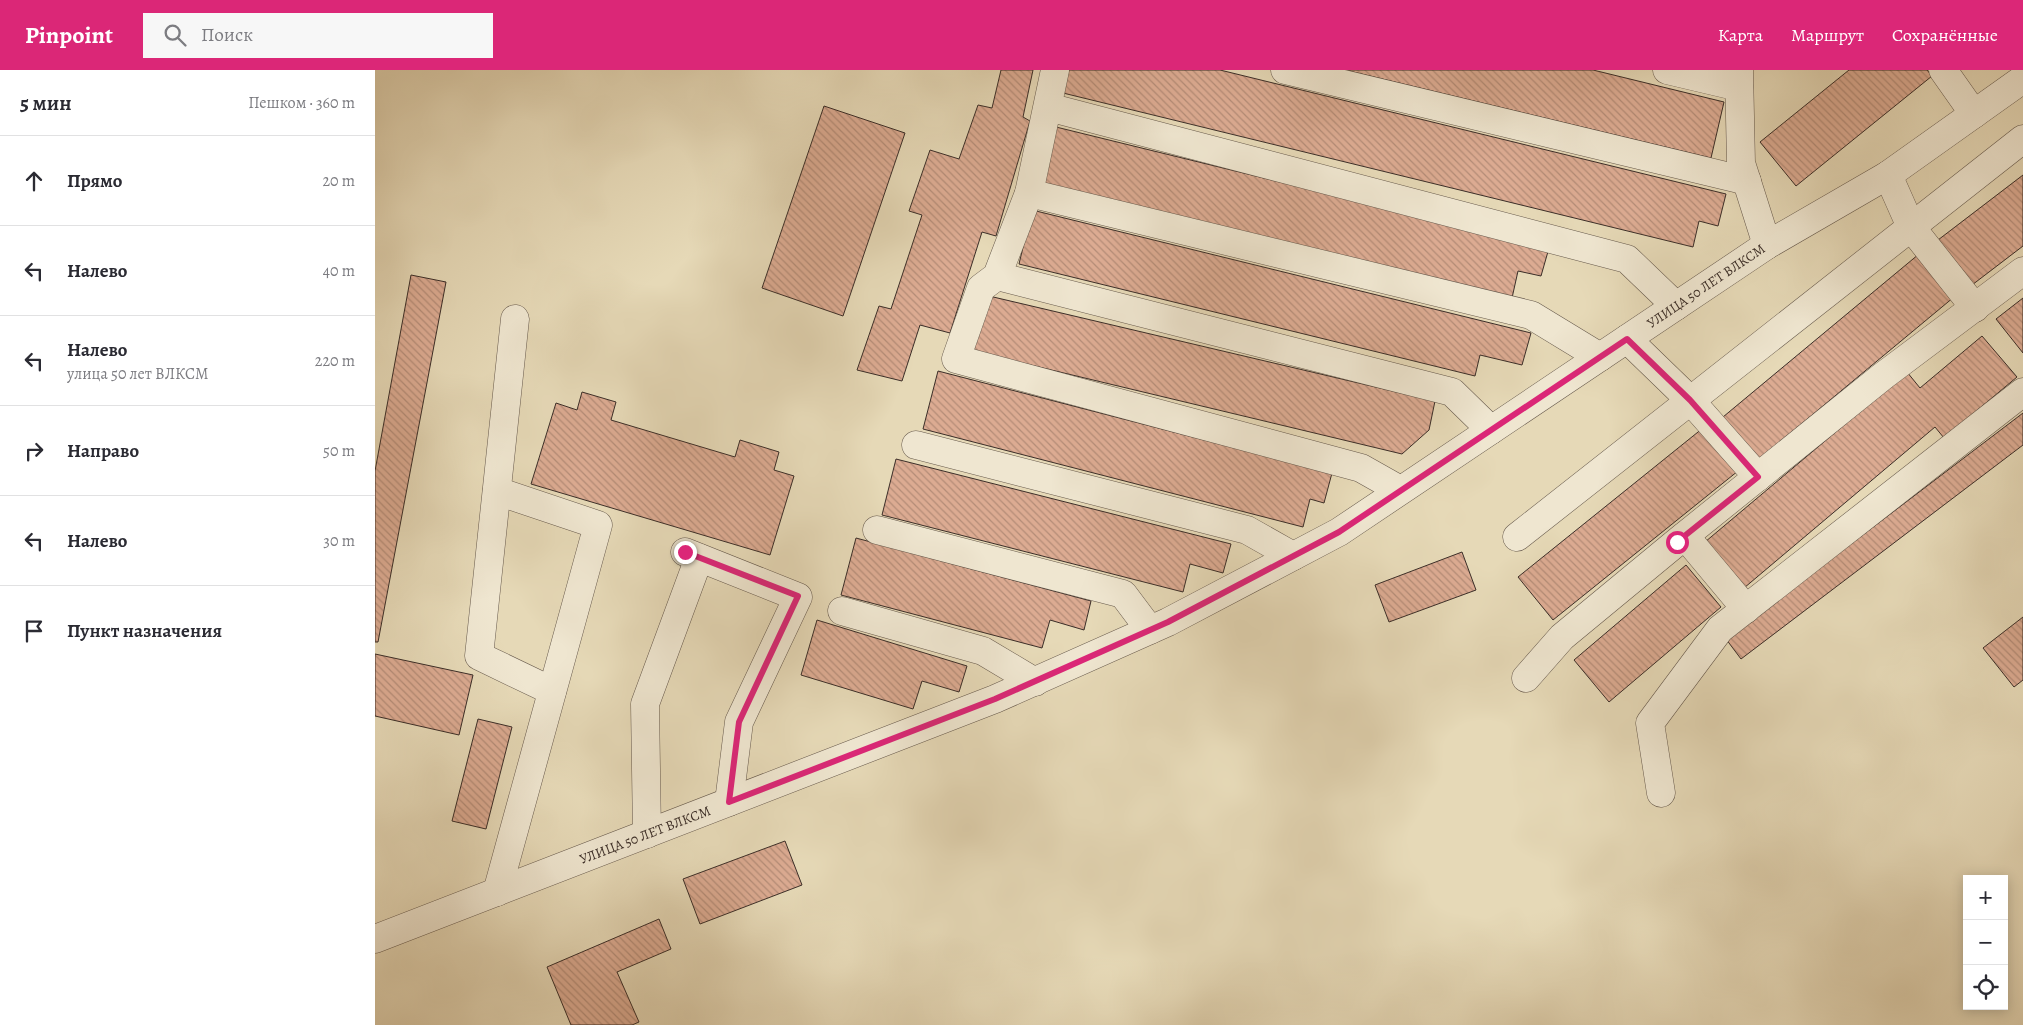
<!DOCTYPE html>
<html lang="ru">
<meta charset="utf-8">
<style>
:root{--surface:#fff;--page:#f7f7f7;--text:#2b2b33;--muted:#7c7c81;--line:#e1e1e2;--accent:#db2777}
body{margin:0;font-family:Alegreya,serif;background:var(--page);color:var(--text)}
.controls{position:absolute;right:15px;bottom:15px;display:grid;overflow:hidden;border-radius:0px;box-shadow:0 2px 12px #0003}
.controls button{width:45px;height:45px;display:grid;place-items:center;padding:0;border:0;border-bottom:1px solid var(--line);background:var(--surface);color:var(--text);font:25px sans-serif}
.stop{position:absolute;width:15px;height:15px;margin:-11px;border:4px solid #db2777;border-radius:50%;background:#fff}
.stop.end{background:#db2777;border-color:#fff;box-shadow:0 1px 5px #0008}
.list{margin:0;padding:0;list-style:none}
h2{display:flex;justify-content:space-between;align-items:center;height:65px;margin:0;padding:0 20px;font-size:21px}
h2 small{font-size:16px;font-weight:400;color:var(--muted)}
.list li{display:grid;grid-template-columns:32px 1fr auto;gap:15px;align-items:center;box-sizing:border-box;height:90px;padding:0 20px;border-top:1px solid var(--line)}
.list b{display:block;font-size:19px;white-space:nowrap}
.list p{margin:0;font-size:16px;white-space:nowrap;color:var(--muted)}
.list em{font-size:16px;font-style:normal;color:var(--muted)}
.icon{flex:none;width:28px;height:28px;fill:none;stroke:currentColor;stroke-width:2;stroke-linecap:round;stroke-linejoin:round}
.map{position:relative;flex:none;width:1648px;height:955px;overflow:hidden}
header{display:flex;align-items:center;gap:30px;box-sizing:border-box;height:70px;padding:0 25px;background:var(--accent);color:#fff}
header strong{font-size:24px}
nav{display:flex;gap:28px;margin-inline-start:auto;font-size:18px}
.search{width:350px;height:45px;background:var(--page);display:flex;align-items:center;gap:12px;box-sizing:border-box;padding:0 18px;border-radius:0px;color:var(--muted);font-size:19px}
main{display:flex}
aside{flex:1;background:var(--surface)}
.map>svg:first-child{display:block}
.building{fill:url(#building-back-hatch);stroke:#3b2e28}
.lines{fill:none;stroke-linecap:round;stroke-linejoin:round}
.minor-casing{stroke:#66594c;stroke-width:29}
.minor{stroke:#efe6d0;stroke-width:28}
.route{stroke:#db2777;stroke-width:6}
.labels{text-anchor:middle;dominant-baseline:central;stroke-width:5;stroke-linejoin:round;paint-order:stroke}
.street-label{font-size:14px;fill:#3b2e28;stroke:#efe6d0}
</style>
<header>
<strong>Pinpoint</strong>
<div class="search"><svg class="icon" aria-label="search" viewBox="0 0 24 24"><circle cx="10" cy="10" r="6"/><path d="M15 15l6 6"/></svg>Поиск</div>
<nav><a>Карта</a><a>Маршрут</a><a>Сохранённые</a></nav>
</header>
<main>
<aside>
<h2>5 мин<small>Пешком · 360 m</small></h2>
<ul class="list">
<li><svg class="icon" aria-label="ahead" viewBox="0 0 24 24"><path d="M12 20V5M6 11l6-6 6 6"/></svg><div><b>Прямо</b></div><em>20 m</em></li>
<li><svg class="icon" aria-label="left" viewBox="0 0 24 24"><path d="M17 20v-9H6M10 6l-5 5 5 5"/></svg><div><b>Налево</b></div><em>40 m</em></li>
<li><svg class="icon" aria-label="left" viewBox="0 0 24 24"><path d="M17 20v-9H6M10 6l-5 5 5 5"/></svg><div><b>Налево</b><p>улица 50 лет ВЛКСМ</p></div><em>220 m</em></li>
<li><svg class="icon" aria-label="right" viewBox="0 0 24 24"><path d="M7 20v-9h11M14 6l5 5-5 5"/></svg><div><b>Направо</b></div><em>50 m</em></li>
<li><svg class="icon" aria-label="left" viewBox="0 0 24 24"><path d="M17 20v-9H6M10 6l-5 5 5 5"/></svg><div><b>Налево</b></div><em>30 m</em></li>
<li><svg class="icon" aria-label="arrive" viewBox="0 0 24 24"><path d="M6 21V4h12l-3 4 3 4H6"/></svg><div><b>Пункт назначения</b></div></li>
</ul>
</aside>
<div class="map">
<svg width="1648" height="955" viewBox="0 0 1648 955">
<defs>
<pattern id="building-back-hatch" width="6" height="6" patternUnits="userSpaceOnUse" patternTransform="scale(1.25)"><rect width="6" height="6" fill="#dcab92"/><path d="M-1 5l2 2M0 0l6 6M5-1l2 2" fill="none" stroke="#b48c77"/></pattern>
</defs>
<rect width="100%" height="100%" fill="#e6d9b7"/>
<filter id="stains"><feTurbulence type="fractalNoise" baseFrequency=".004" numOctaves="4"/><feColorMatrix values="0 0 0 0 .2 0 0 0 0 .09 0 0 0 0 .02 0 0 0 .5 -.17"/></filter>
<radialGradient id="worn" r=".72"><stop offset=".6" stop-color="#630" stop-opacity="0"/><stop offset="1" stop-color="#630" stop-opacity=".3"/></radialGradient>
<g class="building">
<path d="M626,0H658L648,47L655,51L621,166L607,162L575,263L545,255L527,311L482,300L504,236L516,239L547,145L534,141L555,80L584,89L603,35L617,38Z"/>
<path d="M694,0H845L1351,124L1343,156L1324,151L1318,177L688,23Z"/>
<path d="M970,0H1218L1349,32L1336,88Z"/>
<path d="M1474,0H1552L1557,6L1421,116L1385,72Z"/>
<path d="M449,36L530,63L468,246L387,218Z"/>
<path d="M681,57L1174,178L1166,206L1143,201L1137,228L667,113Z"/>
<path d="M1648,105V176L1597,215L1563,170Z"/>
<path d="M657,140L1156,263L1147,295L1105,285L1100,306L644,194Z"/>
<path d="M1544,184L1579,227L1383,390L1348,347Z"/>
<path d="M36,205L71,212L3,572H0V401Z"/>
<path d="M614,226L1060,331L1054,360L1027,384L597,281Z"/>
<path d="M1648,228V283L1621,249Z"/>
<path d="M1607,266L1642,307L1569,368L1560,357L1369,518L1330,472L1532,302L1545,318Z"/>
<path d="M563,301L957,403L949,433L935,429L928,457L548,359Z"/>
<path d="M207,322L241,332L236,350L360,387L365,370L404,382L399,400L419,406L395,485L156,414L181,333L202,340Z"/>
<path d="M1648,343V375L1366,589L1351,569Z"/>
<path d="M1328,358L1363,401L1178,550L1143,507Z"/>
<path d="M521,389L856,474L848,503L815,494L808,522L507,445Z"/>
<path d="M481,468L716,531L709,560L675,550L667,578L466,525Z"/>
<path d="M1087,482L1101,520L1014,552L1000,515Z"/>
<path d="M1311,495L1346,537L1234,632L1199,590Z"/>
<path d="M1648,547V610L1639,617L1608,578Z"/>
<path d="M442,550L592,596L584,622L547,611L538,639L426,605Z"/>
<path d="M0,584L98,605L84,665L0,646Z"/>
<path d="M103,649L137,657L111,759L77,751Z"/>
<path d="M410,771L427,815L325,854L308,809Z"/>
<path d="M284,849L296,879L242,902L264,952L257,955H196L172,897Z"/>
</g>
<g class="lines">
<defs>
<g id="minor">
<path d="M680,0L654,123L622,206L606,218L581,289L986,398L1025,420"/>
<path d="M910,0L1372,111"/>
<path d="M1292,0L1364,17"/>
<path d="M1364,0L1366,93L1392,175"/>
<path d="M1568,0L1599,44"/>
<path d="M673,37L1252,189L1301,236"/>
<path d="M1513,105L1536,157L1600,238"/>
<path d="M654,123L1156,245L1225,287"/>
<path d="M622,206L1077,322L1116,360"/>
<path d="M140,249L104,586L177,621"/>
<path d="M1252,269L1315,330L1383,407"/>
<path d="M541,375L872,460L918,486"/>
<path d="M122,421L223,455L122,822"/>
<path d="M502,460L748,524L775,560"/>
<path d="M1310,466L1371,539"/>
<path d="M1142,467L1648,69"/>
<path d="M310,482L423,527L364,652L354,732"/>
<path d="M467,541L608,581L660,612"/>
<path d="M1151,608L1187,567L1302,472L1508,306L1648,201"/>
<path d="M1286,723L1275,653L1345,559L1648,322"/>
<path d="M272,764L270,634L324,488"/>
<path d="M0,869L620,629L793,552L964,462L1392,175L1513,105L1648,9"/>
</g>
</defs>
<use href="#minor" class="minor-casing"/>
<use href="#minor" class="minor"/>
</g>
<g class="lines">
<path class="route" d="M310,482L423,526L364,652L354,732L620,629L793,552L964,462L1252,269L1315,330L1383,407L1302,472"/>
</g>
<g class="labels">
<g class="street-label">
<text transform="translate(1331 216) rotate(-34)">УЛИЦА 50 ЛЕТ ВЛКСМ</text>
<text transform="translate(270 765) rotate(-21)">УЛИЦА 50 ЛЕТ ВЛКСМ</text>
</g>
</g>
<rect width="100%" height="100%" filter="url(#stains)"/>
<rect width="100%" height="100%" fill="url(#worn)"/>
</svg>
<div class="controls">
<button>+</button>
<button>−</button>
<button><svg class="icon" aria-label="locate" viewBox="0 0 24 24"><circle cx="12" cy="12" r="6"/><path d="M12 2v4M12 18v4M2 12h4M18 12h4"/></svg></button>
</div>
<div class="stop" style="left:1302px;top:472px"></div>
<div class="stop end" style="left:310px;top:482px"></div>
</div>
</main>
